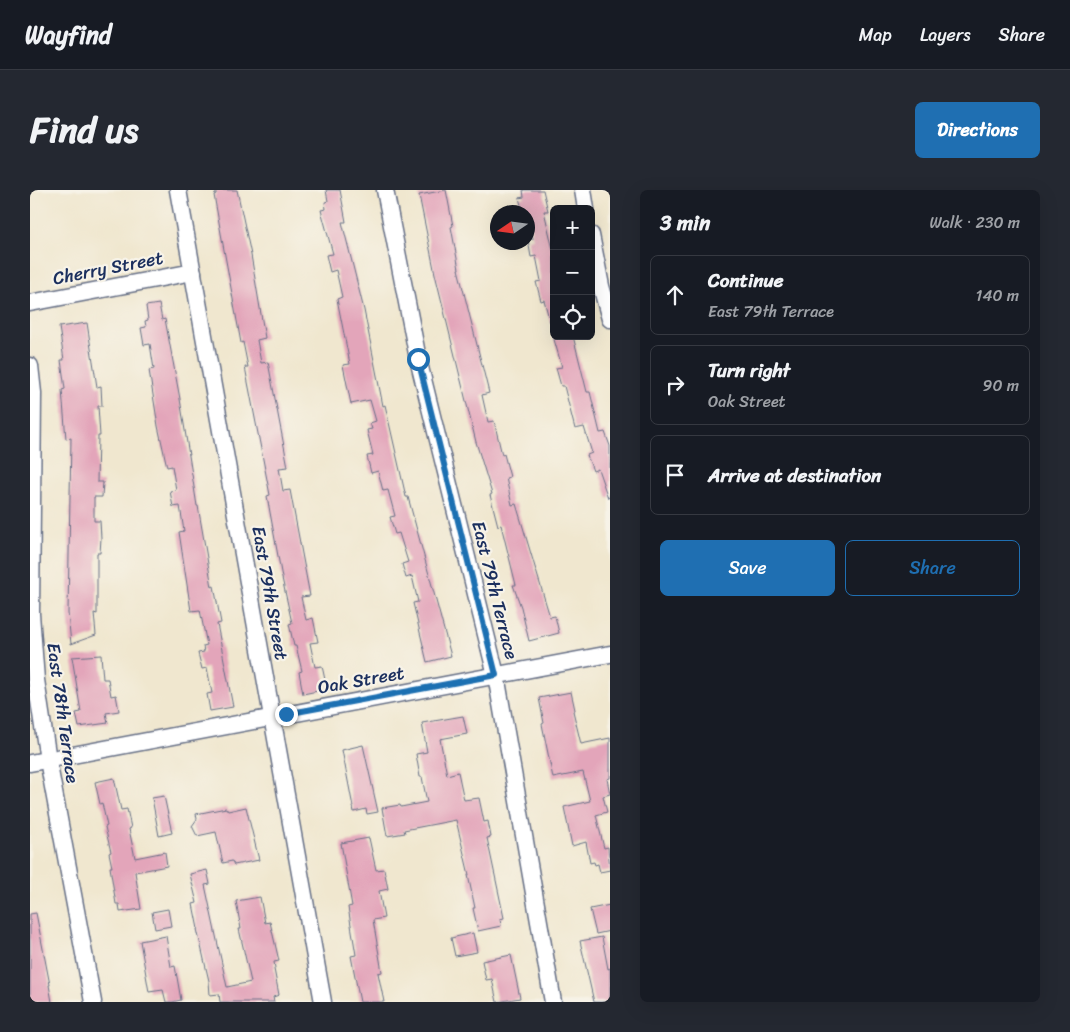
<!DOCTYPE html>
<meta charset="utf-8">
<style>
:root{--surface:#171b24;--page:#242831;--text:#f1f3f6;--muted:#9ea1a6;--line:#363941;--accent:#1f6fb2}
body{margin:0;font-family:Sriracha,sans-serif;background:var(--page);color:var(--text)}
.controls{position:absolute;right:15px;top:15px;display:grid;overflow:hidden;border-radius:8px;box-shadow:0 5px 20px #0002}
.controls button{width:45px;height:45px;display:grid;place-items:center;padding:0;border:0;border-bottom:1px solid var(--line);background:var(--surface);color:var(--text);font:25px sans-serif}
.compass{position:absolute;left:460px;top:15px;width:45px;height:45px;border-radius:50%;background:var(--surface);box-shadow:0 5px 20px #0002;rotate:257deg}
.stop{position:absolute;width:15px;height:15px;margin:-11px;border:4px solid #1f6fb2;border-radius:50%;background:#fff}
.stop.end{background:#1f6fb2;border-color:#fff;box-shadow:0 1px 5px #0008}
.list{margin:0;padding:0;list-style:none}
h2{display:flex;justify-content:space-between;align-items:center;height:65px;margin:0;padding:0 20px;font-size:21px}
h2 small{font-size:16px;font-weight:400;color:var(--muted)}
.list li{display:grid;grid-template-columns:32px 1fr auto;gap:15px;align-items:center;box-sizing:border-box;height:80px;margin:0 10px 10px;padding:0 10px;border:1px solid var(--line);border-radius:8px}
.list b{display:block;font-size:19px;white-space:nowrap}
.list p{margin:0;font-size:16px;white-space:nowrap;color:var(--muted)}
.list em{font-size:16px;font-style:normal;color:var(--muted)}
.actions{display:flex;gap:10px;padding:15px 20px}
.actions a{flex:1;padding:11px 0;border:1px solid var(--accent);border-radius:8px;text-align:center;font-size:18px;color:var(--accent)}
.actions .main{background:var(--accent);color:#fff}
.icon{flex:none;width:28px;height:28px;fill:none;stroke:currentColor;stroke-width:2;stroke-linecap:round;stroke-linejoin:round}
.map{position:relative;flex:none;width:580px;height:812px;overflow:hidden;border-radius:8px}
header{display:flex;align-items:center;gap:30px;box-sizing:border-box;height:70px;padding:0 25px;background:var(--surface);border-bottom:1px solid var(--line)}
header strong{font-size:24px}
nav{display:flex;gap:28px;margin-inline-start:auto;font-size:18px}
.intro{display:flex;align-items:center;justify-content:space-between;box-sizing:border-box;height:120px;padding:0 30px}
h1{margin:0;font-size:35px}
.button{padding:12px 22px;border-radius:8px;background:var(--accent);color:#fff;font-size:18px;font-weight:700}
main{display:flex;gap:30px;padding:0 30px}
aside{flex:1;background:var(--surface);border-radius:8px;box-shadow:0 5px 20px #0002}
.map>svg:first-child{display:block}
.building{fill:#e3a5ba}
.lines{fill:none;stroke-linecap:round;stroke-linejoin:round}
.minor-casing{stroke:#666f86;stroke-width:19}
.minor{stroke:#fff;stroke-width:16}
.route{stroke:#1f6fb2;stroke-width:6}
.labels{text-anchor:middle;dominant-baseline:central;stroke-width:4.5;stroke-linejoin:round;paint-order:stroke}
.street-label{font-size:18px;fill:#1b2f5e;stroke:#f7f3e8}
</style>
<header>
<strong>Wayfind</strong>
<nav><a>Map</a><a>Layers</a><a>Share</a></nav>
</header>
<div class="intro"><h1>Find us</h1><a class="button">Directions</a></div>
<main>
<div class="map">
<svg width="580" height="812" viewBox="0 0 580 812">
<rect width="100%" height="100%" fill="#f7f3e8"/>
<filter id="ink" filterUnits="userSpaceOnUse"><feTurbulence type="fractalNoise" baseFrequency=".02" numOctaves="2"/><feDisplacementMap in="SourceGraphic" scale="10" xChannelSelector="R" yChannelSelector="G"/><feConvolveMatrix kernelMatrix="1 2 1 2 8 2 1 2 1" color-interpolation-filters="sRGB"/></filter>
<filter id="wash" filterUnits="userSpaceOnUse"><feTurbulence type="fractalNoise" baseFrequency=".0096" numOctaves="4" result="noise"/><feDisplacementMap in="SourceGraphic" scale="20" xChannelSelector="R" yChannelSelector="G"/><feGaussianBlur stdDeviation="1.12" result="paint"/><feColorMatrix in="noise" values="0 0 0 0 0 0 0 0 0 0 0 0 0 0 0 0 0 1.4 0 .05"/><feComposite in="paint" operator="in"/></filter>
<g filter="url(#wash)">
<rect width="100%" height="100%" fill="#f0e7cf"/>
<g id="blocks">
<g class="building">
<path d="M186,0H207L221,65L235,148L227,150L231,173L238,172L258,277L249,278L253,301L260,300L280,406L271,407L276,430L283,428L288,452L280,453L285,477L292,476L297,499L273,504L269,482L272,481L266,456H264L259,434L262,433L252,388L237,306L240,305L215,177H218L213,152L211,153L184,5L186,4Z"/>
<path d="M296,0H310L316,32H312L334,120L353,216L355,215L376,307H378L421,466L397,472L383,413L388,412L382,386L376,388L372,374L378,372L369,343L365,344L360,327L365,326L358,300L353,301L348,281L341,283L337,266L343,265L337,240L342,239L340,233L346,231L340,210L321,214L313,175L320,174L307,109L312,107L306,80L300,82L296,65L303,64L291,20L296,19L295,12L298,11Z"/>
<path d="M416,0L423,36L421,37L429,79H428L459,203L452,205L458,232L464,231L472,265L474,264L480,287L476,288L482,315L486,314L520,427L525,426L529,443L499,451L491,417L483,395H486L471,335L468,336L460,305L462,304L446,252L405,84L389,5Z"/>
<path d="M493,0H513L518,21H514L524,64V132H520L514,110L511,111L506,92L511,91L506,66L501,67L498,50L503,49L498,22H493L489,8L494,7Z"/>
<path d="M129,114L132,130L135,129L150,209L167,316H168L182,397L184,396L191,433L187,434L203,517L180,521L177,504L182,503L177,478L172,479L168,463L174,462L173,456L177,455L170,420L161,421L149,342L154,341L150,316L143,317L140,301L146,300L142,276L137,277L128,236L119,180L124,179L120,154L114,155L111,138L116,137L115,131L118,130L116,116Z"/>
<path d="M57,133L67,197L71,196L72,216H68L70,246H68L67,292H73L72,307H64V331H70L71,348L70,363H67V424L64,423L66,445L41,454L38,423L41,248L36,249L32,200L35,199L31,170H34L29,137Z"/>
<path d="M523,146H543L557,202H560L570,243L575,242L580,256V307L578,308L568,279L563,281L557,265L562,263L554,237L545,239L534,196H531L526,178L532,177Z"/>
<path d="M71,465L73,489H78L81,506L86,505L89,521L76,523L78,533L49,537L46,523L51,522L42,467Z"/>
<path d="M541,502L545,520L543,521L551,554L580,548V588L577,589L580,604L573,606L577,622L566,625L574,658L578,657L580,680L570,682L568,674L565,675L564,672L560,673L556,652L542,656L534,617L560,611L553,582L523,588L512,534L514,533L509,508Z"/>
<path d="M433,526L437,544L410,549L417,585L428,582L434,610L449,608L454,632L458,631L461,647L457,648L474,728L470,729L471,736L448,741L443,718H445L438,685H439L426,630L374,640L375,643L357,646L352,618L370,615L371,617L397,612L392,587H390L386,564L397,562L392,533Z"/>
<path d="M333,555L348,622L337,624L336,619L324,622L312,560Z"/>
<path d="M84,588L91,620L97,619L101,638L99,639L105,668L135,662L137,676L105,682L111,719L90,722L89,714H86L80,677H82L79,663L81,662L75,637L77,636L72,613L70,614L65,592Z"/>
<path d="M134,606L142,643L129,646L122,608Z"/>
<path d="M216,617L229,670L204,675L202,671L193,673L186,642L167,646L162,636L167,629L166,624L196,618L198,621Z"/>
<path d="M339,648L346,680L354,679L358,699L349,701L354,728L343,730L352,782L348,783L354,812H330L321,766L326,765L318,717L322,716L311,653Z"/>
<path d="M177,680L180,694L175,695L197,797L221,792L209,739H211L206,711L230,707L235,733L240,732L249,771L244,772L245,778L244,779L249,805L243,807L244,812H190L189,804L180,805L179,791L167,739H168L163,714L167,713L160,684Z"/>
<path d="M580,715V741L566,744L560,719Z"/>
<path d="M138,719L141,736L125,739L122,722Z"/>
<path d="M6,723L20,795H19L22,812H0V724Z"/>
<path d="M443,743L447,762L425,766L421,748Z"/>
<path d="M136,746L141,777L145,776L151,810L142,812H136L133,800L119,802L110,751Z"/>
<path d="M572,747L578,779L580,778V812H564L550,751Z"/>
<path d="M481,765L490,808L467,812L462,789L456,790L452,771Z"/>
</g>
</g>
</g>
<g filter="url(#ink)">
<use href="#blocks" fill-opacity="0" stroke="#666f86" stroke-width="1"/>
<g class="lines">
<defs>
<g id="minor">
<path d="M148,0L293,812"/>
<path d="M355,0L388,169L466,485L523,812"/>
<path d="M553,0L556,19"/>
<path d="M561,45L571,96L580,129"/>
<path d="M0,113L163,82"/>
<path d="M0,176L3,203L1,424L6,490L18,570L63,812"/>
<path d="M0,573L580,464"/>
</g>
</defs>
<use href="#minor" class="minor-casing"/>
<use href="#minor" class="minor"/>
</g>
</g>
<g class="lines" filter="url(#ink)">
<path class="route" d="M256,524L466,485L388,169"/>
</g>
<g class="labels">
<g class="street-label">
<text transform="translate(78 78) rotate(-11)">Cherry Street</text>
<text transform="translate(465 400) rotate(76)">East 79th Terrace</text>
<text transform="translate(240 403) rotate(80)">East 79th Street</text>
<text transform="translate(331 490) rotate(-10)">Oak Street</text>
<text transform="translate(33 523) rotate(82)">East 78th Terrace</text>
</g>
</g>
</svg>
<div class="controls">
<button>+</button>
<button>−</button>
<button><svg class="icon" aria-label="locate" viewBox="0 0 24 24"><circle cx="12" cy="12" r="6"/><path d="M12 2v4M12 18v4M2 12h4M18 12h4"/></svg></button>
</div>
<svg class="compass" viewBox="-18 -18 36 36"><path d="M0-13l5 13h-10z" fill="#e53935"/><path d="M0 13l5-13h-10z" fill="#9ea1a6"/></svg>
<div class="stop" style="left:388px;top:169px"></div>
<div class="stop end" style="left:256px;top:524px"></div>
</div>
<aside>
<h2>3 min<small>Walk · 230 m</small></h2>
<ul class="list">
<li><svg class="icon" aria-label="ahead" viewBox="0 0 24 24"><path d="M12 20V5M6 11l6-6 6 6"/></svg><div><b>Continue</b><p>East 79th Terrace</p></div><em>140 m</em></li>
<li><svg class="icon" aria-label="right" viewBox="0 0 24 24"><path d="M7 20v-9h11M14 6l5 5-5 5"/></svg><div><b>Turn right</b><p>Oak Street</p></div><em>90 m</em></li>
<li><svg class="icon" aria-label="arrive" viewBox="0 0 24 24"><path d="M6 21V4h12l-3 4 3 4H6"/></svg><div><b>Arrive at destination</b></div></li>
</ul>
<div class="actions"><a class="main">Save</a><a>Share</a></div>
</aside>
</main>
